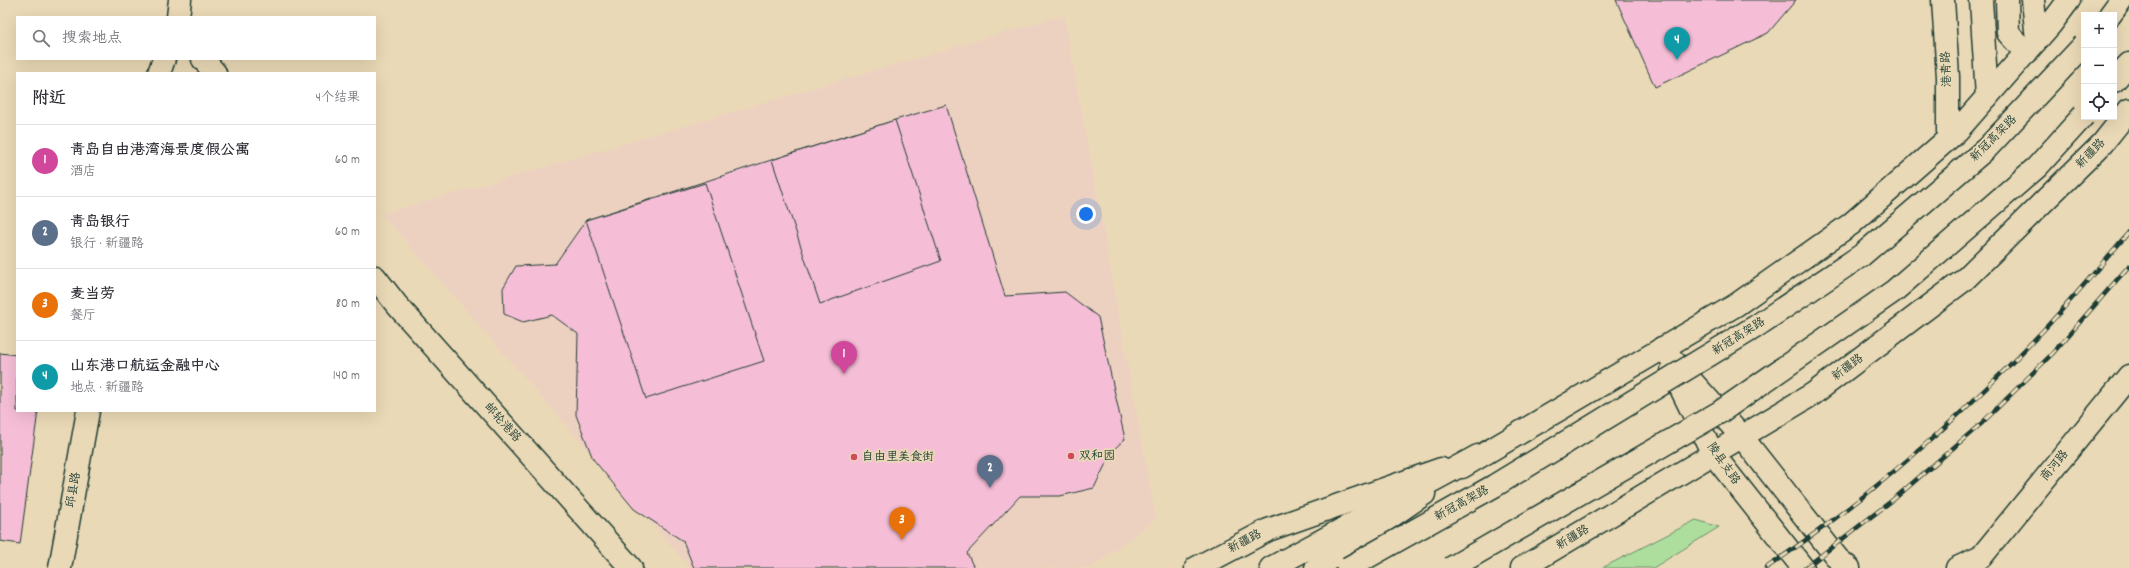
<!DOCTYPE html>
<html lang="zh">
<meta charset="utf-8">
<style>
:root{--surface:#fff;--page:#f2f2f3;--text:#2b2b33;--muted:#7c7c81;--line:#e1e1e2;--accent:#7c3aed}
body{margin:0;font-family:Dekko,"LXGW WenKai TC",sans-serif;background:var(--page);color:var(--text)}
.controls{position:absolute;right:12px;top:12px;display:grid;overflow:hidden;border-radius:0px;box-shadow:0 4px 16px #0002}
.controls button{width:36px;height:36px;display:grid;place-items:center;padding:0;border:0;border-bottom:1px solid var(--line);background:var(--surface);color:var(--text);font:20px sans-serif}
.you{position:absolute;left:1086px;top:214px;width:14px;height:14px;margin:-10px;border:3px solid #fff;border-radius:50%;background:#1a73e8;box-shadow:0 0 0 6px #1a73e833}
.badge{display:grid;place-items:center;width:26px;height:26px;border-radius:50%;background:var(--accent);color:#fff;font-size:13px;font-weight:700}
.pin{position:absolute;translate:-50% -33px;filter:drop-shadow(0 1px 2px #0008)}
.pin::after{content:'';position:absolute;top:21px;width:14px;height:12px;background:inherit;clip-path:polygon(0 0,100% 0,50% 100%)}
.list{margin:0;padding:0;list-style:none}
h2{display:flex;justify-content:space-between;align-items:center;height:52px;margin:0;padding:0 16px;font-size:17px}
h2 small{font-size:13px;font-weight:400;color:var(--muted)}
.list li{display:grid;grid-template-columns:26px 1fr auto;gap:12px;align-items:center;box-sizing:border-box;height:72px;padding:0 16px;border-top:1px solid var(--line)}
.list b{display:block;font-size:15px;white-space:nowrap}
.list p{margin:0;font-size:13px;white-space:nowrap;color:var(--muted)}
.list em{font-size:13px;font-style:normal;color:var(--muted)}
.icon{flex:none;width:22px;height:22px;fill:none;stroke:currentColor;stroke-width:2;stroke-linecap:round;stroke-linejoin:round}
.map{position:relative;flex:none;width:2129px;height:568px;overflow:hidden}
.search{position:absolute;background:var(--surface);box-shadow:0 4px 16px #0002;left:16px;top:16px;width:360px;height:44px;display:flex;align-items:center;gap:10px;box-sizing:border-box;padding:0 14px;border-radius:0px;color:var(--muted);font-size:15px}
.panel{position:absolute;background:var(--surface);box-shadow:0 4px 16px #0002;left:16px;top:72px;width:360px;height:340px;border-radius:0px}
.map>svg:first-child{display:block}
.built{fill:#edd1c0}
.green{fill:#aede9e;stroke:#668e69}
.building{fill:#f5bed6;stroke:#1f3d34}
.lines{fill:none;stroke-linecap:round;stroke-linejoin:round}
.street-casing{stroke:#1f3d34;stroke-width:25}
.secondary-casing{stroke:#1f3d34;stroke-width:25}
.highway-casing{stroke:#1f3d34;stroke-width:25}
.street{stroke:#ead9b6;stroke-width:22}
.secondary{stroke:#ead9b6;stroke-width:22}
.highway{stroke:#ead9b6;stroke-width:22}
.rail-casing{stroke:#1f3d34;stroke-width:4.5}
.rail{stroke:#ead9b6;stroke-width:3;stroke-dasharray:9;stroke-linecap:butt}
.highway-bridge-casing{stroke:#1f3d34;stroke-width:25;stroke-linecap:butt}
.highway-bridge{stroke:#ead9b6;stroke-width:22}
.poi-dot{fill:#d1495b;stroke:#ead9b6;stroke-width:1.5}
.labels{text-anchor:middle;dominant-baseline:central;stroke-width:3.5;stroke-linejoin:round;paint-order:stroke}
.street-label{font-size:12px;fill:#1f3d34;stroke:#ead9b6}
.poi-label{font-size:12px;fill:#1f3d34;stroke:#ead9b6;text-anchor:start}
</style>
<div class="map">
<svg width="2129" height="568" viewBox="0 0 2129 568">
<rect width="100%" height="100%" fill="#ead9b6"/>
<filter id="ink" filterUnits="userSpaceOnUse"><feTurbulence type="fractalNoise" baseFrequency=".025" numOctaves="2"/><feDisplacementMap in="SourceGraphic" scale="8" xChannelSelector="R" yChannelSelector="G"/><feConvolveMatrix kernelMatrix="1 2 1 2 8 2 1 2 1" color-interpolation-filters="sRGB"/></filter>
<g filter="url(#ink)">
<path class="built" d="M1064,15L1156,519L1092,568H690L382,214Z"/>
<path class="green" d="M1696,520L1719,527L1653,568H1602Z"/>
<g class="building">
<path d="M1616,0H1796L1768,33L1655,87Z"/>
<path d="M946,105L1005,296L1065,292L1098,317L1125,439L1112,451L1094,488L1060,496H1020L967,553L974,568H694L683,541L634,509L593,459L576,415L578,334L552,315L523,322L504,314L503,288L516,266L555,264L586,220L895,120Z"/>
<path d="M895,120L941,261L820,304L772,160Z"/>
<path d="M705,183L764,361L646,399L586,220Z"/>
<path d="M0,353L17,355V411H38L20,544L0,541Z"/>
</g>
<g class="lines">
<defs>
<g id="street">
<path d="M1943,0L1948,77V138"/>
<path d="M1981,0L1987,97"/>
<path d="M2007,0L2008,33L2026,53"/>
<path d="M2033,0L2037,40"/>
<path d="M178,17L180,0"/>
<path d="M203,59L215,73"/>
<path d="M159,73L164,59"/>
<path d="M375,277L396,304L631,568"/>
<path d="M60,568L88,411"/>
</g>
<g id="secondary">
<path d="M1662,348L1742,437L1838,559L1849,568"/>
<path d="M1672,370L1713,454L1803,568"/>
<path d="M1462,467L1736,305L1851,224L1957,131L2051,24L2069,0"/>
<path d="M1196,568L1268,530L1441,469"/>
<path d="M1316,568L1424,494"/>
<path d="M1522,568L1813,394L1964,280L2102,144L2129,110"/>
<path d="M1957,568L1981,557L2129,376"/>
</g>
<g id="highway">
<path d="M2110,15L2121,0"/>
<path d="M2114,81L2129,64"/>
<path d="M1271,568L1478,456"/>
</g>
</defs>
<use href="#street" class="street-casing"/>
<use href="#secondary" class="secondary-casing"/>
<use href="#highway" class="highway-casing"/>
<use href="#street" class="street"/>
<use href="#secondary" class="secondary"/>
<use href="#highway" class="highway"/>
<defs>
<g id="rail">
<path d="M1766,568C1862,503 1955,423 2035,339C2068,305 2098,268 2129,232"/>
<path d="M1805,568L1894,499L1982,423L2052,354L2129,266"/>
</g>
</defs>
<use href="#rail" class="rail-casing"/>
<use href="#rail" class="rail"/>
<defs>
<g id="highway-bridge">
<path d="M1348,568L1494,486L1755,327L1862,255L1987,148L2084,45"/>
<path d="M1451,568L1720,412L1894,291L2037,167L2084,115"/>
</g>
</defs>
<use href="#highway-bridge" class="highway-bridge-casing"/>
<use href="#highway-bridge" class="highway-bridge"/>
</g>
</g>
<g class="poi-dot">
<circle cx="1071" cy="456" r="4"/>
<circle cx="854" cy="457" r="4"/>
</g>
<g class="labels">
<g class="street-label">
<text transform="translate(1947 69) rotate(-92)">港青路</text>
<text transform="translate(1994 139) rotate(-45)">新冠高架路</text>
<text transform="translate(2091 154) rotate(-46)">新疆路</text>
<text transform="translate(1739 337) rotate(-32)">新冠高架路</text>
<text transform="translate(1848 368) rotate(-37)">新疆路</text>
<text transform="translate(502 423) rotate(48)">邮轮港路</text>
<text transform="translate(1723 464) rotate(55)">陵县支路</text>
<text transform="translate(2055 466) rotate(-51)">商河路</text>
<text transform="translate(74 490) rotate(-80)">邱县路</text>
<text transform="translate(1462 504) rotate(-29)">新冠高架路</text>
<text transform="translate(1573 538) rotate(-31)">新疆路</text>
<text transform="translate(1245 542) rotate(-28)">新疆路</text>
</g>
<g class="poi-label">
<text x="1079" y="456">双和园</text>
<text x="862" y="457">自由里美食街</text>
</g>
</g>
</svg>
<div class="controls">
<button>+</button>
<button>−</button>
<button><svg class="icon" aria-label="locate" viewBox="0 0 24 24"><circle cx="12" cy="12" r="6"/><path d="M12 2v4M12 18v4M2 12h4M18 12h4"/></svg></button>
</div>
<div class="you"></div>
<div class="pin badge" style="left:844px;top:374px;background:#d1479c">1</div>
<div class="pin badge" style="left:990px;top:488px;background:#5c6f8a">2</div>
<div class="pin badge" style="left:902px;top:540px;background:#e8710a">3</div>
<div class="pin badge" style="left:1677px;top:60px;background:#0f9aa8">4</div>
<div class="search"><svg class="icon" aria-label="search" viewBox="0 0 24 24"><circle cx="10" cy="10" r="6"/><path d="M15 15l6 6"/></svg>搜索地点</div>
<section class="panel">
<h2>附近<small>4个结果</small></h2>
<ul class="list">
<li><span class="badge" style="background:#d1479c">1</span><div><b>青岛自由港湾海景度假公寓</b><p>酒店</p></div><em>60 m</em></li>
<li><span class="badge" style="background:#5c6f8a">2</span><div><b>青岛银行</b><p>银行 · 新疆路</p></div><em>60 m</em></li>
<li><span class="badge" style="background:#e8710a">3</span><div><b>麦当劳</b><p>餐厅</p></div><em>80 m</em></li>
<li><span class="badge" style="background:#0f9aa8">4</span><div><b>山东港口航运金融中心</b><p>地点 · 新疆路</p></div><em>140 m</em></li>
</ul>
</section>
</div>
